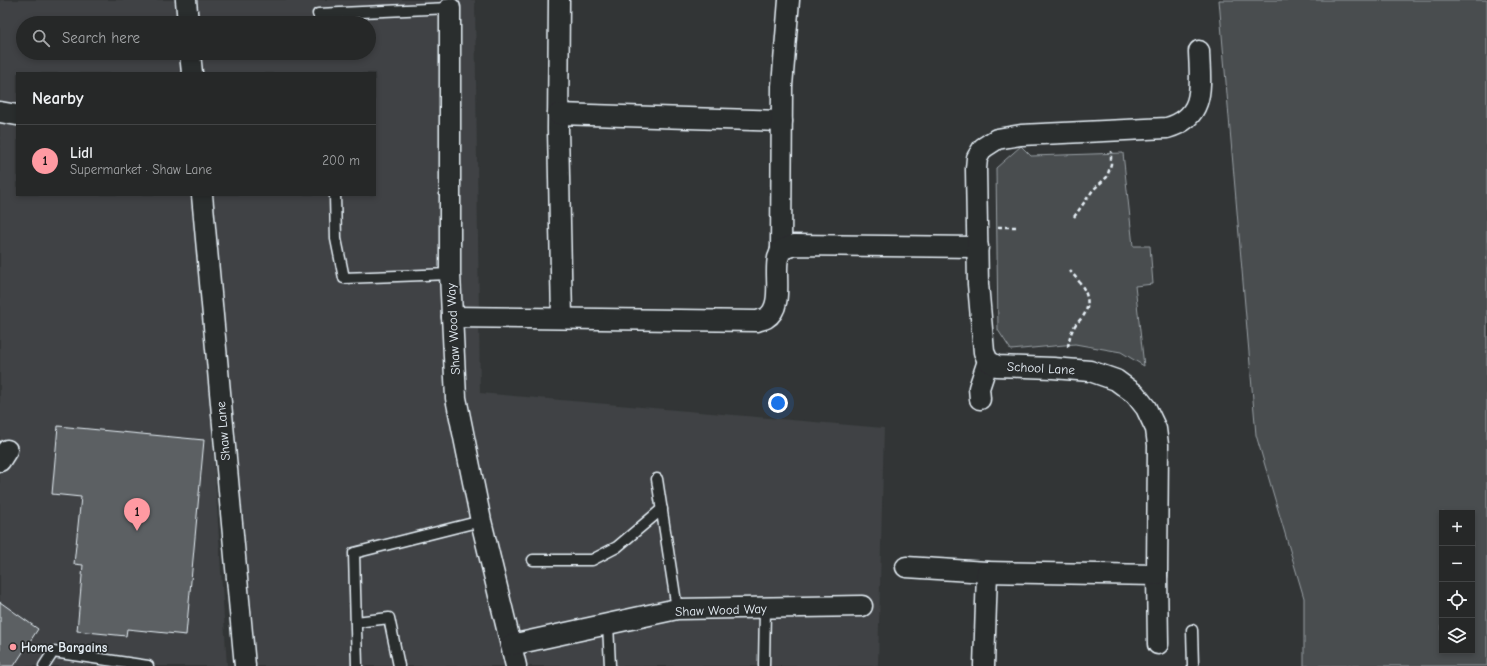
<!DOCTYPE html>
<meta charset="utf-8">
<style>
:root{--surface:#262828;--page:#323434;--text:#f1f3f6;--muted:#a4a6a8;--line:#424445;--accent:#ff9aa2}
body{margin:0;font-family:"Comic Neue",sans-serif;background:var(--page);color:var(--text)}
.controls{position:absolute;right:12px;bottom:12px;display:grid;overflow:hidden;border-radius:0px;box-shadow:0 2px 6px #0003}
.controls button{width:36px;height:36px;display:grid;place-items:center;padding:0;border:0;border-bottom:1px solid var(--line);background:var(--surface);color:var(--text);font:20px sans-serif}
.you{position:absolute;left:778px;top:403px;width:14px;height:14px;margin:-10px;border:3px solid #fff;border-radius:50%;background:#1a73e8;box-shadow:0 0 0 6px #1a73e833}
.badge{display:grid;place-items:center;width:26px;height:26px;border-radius:50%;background:var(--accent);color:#111;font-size:13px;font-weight:700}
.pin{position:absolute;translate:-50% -33px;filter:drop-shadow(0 1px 2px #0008)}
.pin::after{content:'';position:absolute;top:21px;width:14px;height:12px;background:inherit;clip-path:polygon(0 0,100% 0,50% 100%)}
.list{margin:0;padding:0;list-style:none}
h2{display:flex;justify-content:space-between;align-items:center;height:52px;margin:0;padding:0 16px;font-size:17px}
h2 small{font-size:13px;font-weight:400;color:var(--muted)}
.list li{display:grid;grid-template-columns:26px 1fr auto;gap:12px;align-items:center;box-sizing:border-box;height:72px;padding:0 16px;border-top:1px solid var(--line)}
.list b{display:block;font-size:15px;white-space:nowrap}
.list p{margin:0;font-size:13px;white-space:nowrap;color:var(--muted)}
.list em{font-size:13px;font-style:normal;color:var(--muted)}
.icon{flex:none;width:22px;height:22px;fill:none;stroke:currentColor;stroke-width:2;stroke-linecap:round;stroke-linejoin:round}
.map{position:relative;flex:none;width:1487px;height:666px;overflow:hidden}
.search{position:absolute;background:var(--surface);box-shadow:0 2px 6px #0003;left:16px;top:16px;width:360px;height:44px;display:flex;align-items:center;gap:10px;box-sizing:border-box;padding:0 14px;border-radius:22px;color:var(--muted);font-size:15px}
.panel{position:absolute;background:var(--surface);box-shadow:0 2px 6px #0003;left:16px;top:72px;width:360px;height:124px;border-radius:0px}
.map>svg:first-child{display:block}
.built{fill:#3f4244;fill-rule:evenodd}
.green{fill:#494d4f;stroke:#989fa4;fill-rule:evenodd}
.building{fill:#5c6063;stroke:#e8f1f8}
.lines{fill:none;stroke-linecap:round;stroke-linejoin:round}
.lane-casing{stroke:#e8f1f8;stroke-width:13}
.street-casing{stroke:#e8f1f8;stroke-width:23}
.path{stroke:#e8f1f8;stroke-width:2.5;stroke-dasharray:4 3;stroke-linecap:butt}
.lane{stroke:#2a2d2e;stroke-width:10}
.street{stroke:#2a2d2e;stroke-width:20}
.poi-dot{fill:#ff9aa2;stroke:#2a2d2e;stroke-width:1.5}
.labels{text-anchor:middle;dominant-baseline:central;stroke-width:3.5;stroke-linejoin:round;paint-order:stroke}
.street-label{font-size:13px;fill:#e8f1f8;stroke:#2a2d2e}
.poi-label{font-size:13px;font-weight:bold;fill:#e8f1f8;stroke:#2a2d2e;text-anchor:start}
</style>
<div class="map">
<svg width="1487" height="666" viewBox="0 0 1487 666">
<rect width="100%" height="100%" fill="#323536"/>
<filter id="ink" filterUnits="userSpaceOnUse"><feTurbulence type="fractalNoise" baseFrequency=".025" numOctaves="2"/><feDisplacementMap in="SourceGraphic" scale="8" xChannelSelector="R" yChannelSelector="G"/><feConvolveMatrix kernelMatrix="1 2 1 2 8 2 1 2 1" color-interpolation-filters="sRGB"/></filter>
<g filter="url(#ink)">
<path class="built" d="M0,0H475L480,393L884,428L878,666H245L222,428H212L227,666H0ZM23,23H369V53H23ZM17,73H375V195H17Z"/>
<g class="green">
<path d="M1219,0H1487V666H1304V598L1256,435ZM1442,513H1472V651H1442Z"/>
<path d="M1021,146L1031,156L1123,153L1133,246H1150L1153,284L1135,286L1144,366L1121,352L1075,344L1011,350L998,330L996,168Z"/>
</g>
<g class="building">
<path d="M58,426L204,440L186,635L127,629L126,636L77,631L83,565L74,564L81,497L52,494Z"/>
<path d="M0,602L38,629L14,666H0Z"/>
</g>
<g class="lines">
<defs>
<g id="lane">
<path d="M318,14L450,8"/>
<path d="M335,195L336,239L344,278L450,274"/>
<path d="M657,479L677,609"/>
<path d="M533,560H592L617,547L662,509"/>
<path d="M356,622L389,618L399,666"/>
<path d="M608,624L610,666"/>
<path d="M1192,630L1193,666"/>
<path d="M44,666L53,652L148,666"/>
<path d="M357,666L354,553L481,521"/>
<path d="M764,666L765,608"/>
</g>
<g id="street">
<path d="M186,0L188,23"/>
<path d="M559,0L558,129L562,318"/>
<path d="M450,8V274L456,398L481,521L516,666"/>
<path d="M190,53L192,73"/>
<path d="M0,112L17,115"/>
<path d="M558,114L782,121"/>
<path d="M202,195L245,666"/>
<path d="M781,250L782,86L789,0"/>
<path d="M452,317L757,321C760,320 764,319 766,318C784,307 774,275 778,258C779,256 780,253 781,250L794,245L978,247"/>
<path d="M980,399L979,388L988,361"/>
<path d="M0,461L7,450"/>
<path d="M906,567L987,572"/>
<path d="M1157,575L1158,644"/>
<path d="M511,645L677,609L862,606"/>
<path d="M984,666L987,572L1157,575L1158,445L1156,429L1146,408L1135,394L1116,380L1090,371L1053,368L997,366L988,361L984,352L978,284L976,169L977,158L983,148L997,139L1021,135L1167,128C1207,117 1200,84 1199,51"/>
</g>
</defs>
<use href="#lane" class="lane-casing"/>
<use href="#street" class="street-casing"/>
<g class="path">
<path d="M1074,217L1093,190L1107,177L1111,164V151"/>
<path d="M998,227H1019"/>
<path d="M1068,347C1069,339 1071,331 1076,324C1079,321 1082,318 1084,315C1094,298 1081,283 1070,271"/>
</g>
<use href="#lane" class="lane"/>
<use href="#street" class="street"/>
</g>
</g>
<circle class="poi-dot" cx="13" cy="647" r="4"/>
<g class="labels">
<g class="street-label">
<text transform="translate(453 329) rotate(-93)">Shaw Wood Way</text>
<text transform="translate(1041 368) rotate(3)">School Lane</text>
<text transform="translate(223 431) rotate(-95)">Shaw Lane</text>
<text transform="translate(721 610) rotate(-2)">Shaw Wood Way</text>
</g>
<g class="poi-label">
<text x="21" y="647">Home Bargains</text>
</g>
</g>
</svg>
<div class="controls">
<button>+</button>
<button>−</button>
<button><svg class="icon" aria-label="locate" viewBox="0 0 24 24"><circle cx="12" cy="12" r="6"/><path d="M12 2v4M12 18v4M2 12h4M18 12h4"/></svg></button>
<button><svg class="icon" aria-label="layers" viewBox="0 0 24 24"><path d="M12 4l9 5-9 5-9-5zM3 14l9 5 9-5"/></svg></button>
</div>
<div class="you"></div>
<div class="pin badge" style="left:137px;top:531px">1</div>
<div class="search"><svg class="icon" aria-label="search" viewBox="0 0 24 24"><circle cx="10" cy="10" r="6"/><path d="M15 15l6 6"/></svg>Search here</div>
<section class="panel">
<h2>Nearby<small></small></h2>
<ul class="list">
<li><span class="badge">1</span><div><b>Lidl</b><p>Supermarket · Shaw Lane</p></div><em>200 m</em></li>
</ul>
</section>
</div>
